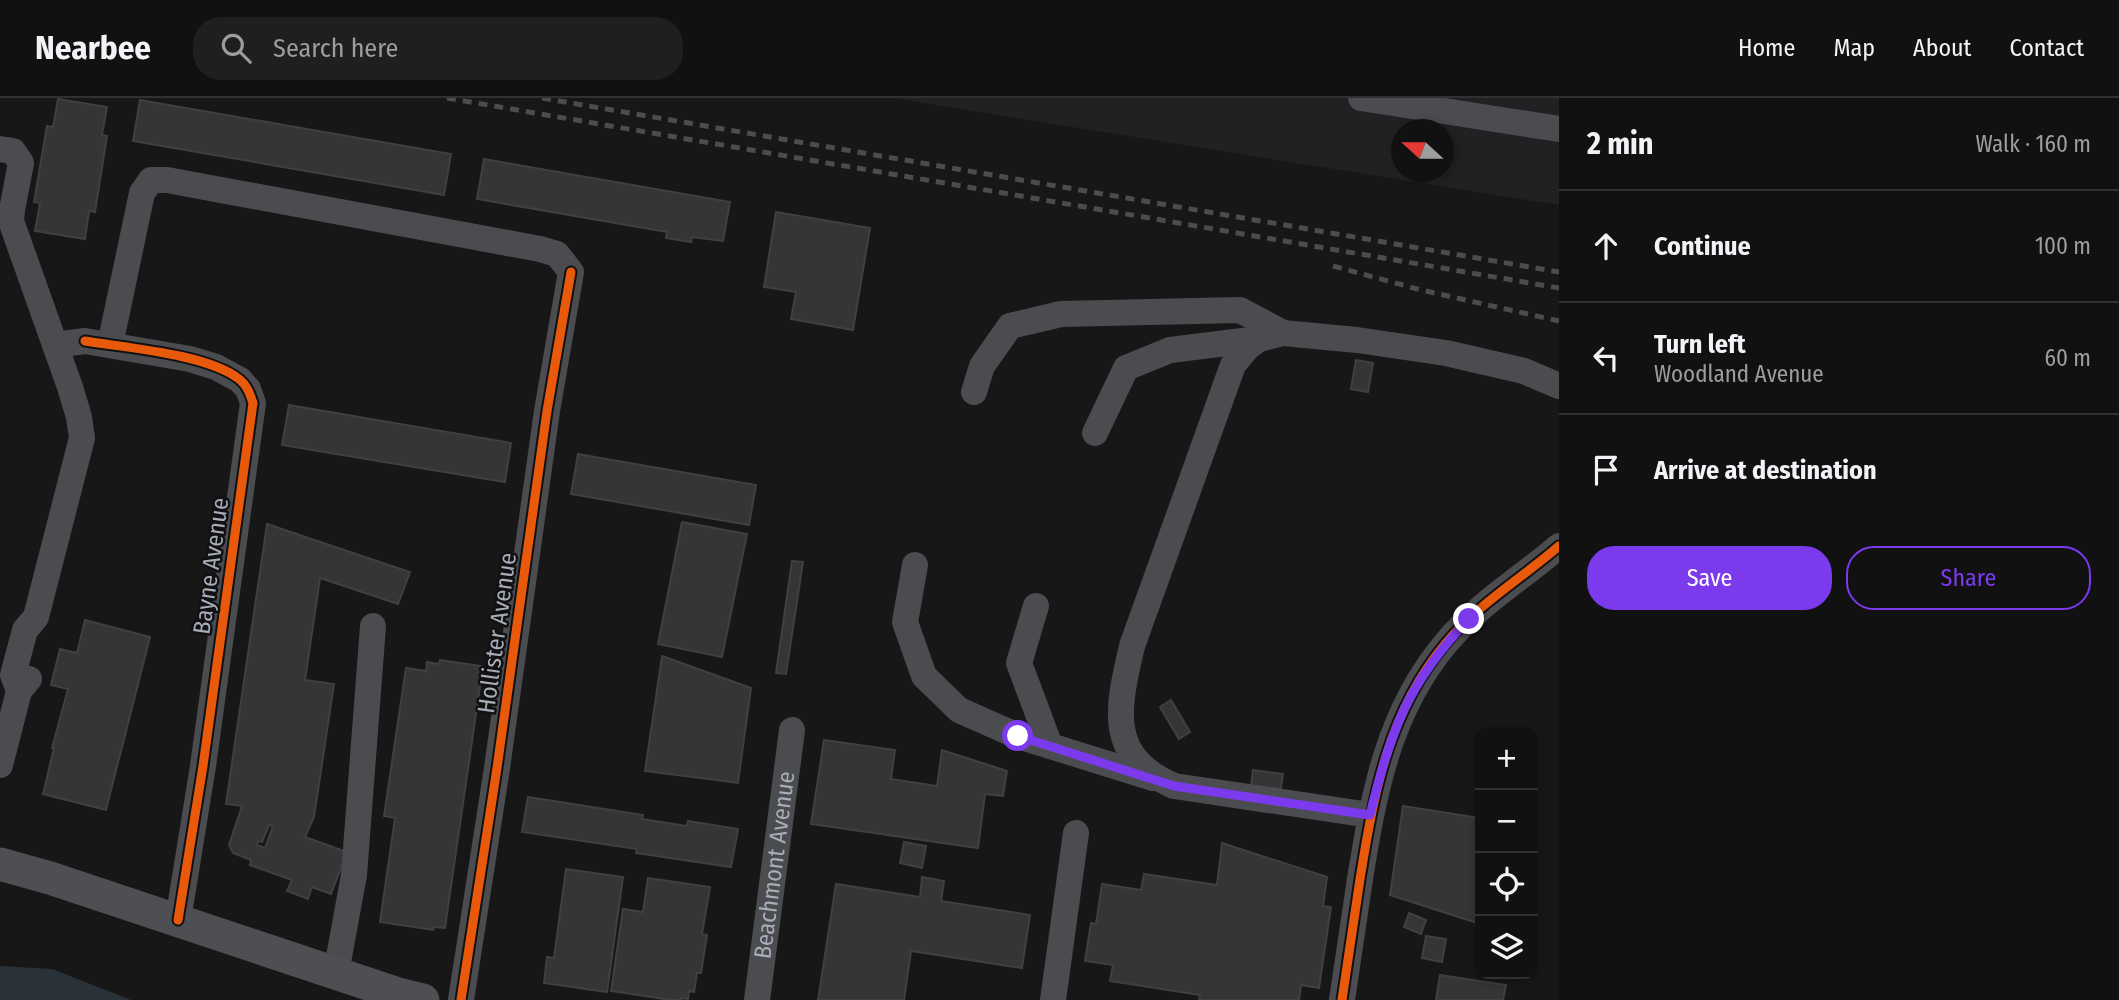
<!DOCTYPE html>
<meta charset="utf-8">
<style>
:root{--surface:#111;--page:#1e1f1f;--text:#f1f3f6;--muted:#9c9d9f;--line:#303131;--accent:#7c3aed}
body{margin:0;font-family:"Fira Sans Condensed",sans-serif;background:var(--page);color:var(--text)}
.controls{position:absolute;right:21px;bottom:21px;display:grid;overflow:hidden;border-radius:14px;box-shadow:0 4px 10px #0003}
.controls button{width:63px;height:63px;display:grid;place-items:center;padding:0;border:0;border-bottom:2px solid var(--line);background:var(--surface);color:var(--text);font:35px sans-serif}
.compass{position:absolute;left:1391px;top:21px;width:63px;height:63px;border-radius:50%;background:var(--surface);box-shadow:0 4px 10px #0003;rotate:291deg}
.stop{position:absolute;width:21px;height:21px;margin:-16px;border:5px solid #7c3aed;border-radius:50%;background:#fff}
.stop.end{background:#7c3aed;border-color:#fff;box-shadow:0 2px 7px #0008}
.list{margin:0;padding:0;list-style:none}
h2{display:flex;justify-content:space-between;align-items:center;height:91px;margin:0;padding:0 28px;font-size:30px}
h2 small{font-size:23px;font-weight:400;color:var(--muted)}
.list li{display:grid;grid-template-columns:46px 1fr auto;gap:21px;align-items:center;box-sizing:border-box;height:112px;padding:0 28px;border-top:2px solid var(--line)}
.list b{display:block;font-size:26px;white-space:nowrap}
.list p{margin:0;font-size:23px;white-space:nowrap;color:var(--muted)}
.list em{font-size:23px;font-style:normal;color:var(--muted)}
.actions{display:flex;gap:14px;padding:21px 28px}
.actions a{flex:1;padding:16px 0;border:2px solid var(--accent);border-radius:28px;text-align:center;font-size:24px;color:var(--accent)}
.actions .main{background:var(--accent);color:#fff}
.icon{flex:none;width:38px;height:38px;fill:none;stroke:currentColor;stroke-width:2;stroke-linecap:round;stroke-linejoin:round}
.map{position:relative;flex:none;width:1559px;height:902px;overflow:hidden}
header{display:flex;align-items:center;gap:42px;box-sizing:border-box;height:98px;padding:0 35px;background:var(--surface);border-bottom:2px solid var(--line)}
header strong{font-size:33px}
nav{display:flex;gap:38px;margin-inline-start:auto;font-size:24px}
.search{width:490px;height:63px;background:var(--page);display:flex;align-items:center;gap:18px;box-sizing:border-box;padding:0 24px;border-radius:28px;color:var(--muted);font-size:26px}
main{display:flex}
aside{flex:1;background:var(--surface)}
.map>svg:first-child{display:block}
.built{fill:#212123;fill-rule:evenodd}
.water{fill:#2a3239}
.building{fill:#353536;stroke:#3f4043;stroke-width:2;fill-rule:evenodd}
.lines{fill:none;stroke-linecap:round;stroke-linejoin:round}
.minor{stroke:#4b4c50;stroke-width:26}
.major{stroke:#4d4f52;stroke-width:33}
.rail{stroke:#4b4c4f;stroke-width:5;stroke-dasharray:9 7;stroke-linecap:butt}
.cycleway-casing{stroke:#111113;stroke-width:13}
.cycleway{stroke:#e8590c;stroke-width:9}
.route{stroke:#7c3aed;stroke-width:9}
.labels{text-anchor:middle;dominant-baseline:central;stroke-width:5;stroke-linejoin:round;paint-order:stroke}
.street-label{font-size:24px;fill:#a8adb8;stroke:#111113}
</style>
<header>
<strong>Nearbee</strong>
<div class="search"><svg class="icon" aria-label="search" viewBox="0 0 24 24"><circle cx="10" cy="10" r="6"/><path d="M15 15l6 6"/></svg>Search here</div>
<nav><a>Home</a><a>Map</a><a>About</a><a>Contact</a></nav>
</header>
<main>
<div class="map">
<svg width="1559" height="902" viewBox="0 0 1559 902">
<rect width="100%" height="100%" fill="#171717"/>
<path class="built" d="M892,0H1559V107ZM1402,32H1444V74H1402Z"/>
<path class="water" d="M0,868L52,871L131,902H0Z"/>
<g class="building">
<path d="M58,1L107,9L102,37L107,38L95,114L89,113L85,141L35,133L40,105L34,104L47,28L53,29Z"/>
<path d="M140,2L451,56L444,97L133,43Z"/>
<path d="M484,61L730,104L723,143L692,139L691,144L666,140L667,134L477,101Z"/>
<path d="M776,114L870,130L853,232L791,221L796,194L764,189Z"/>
<path d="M1356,262L1373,265L1368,294L1351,291Z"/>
<path d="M289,307L511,345L505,384L282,347Z"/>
<path d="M578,356L756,387L749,427L571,396Z"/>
<path d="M682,424L747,436L722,559L658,546Z"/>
<path d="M267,426L410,474L398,506L320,480L305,582L334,586L314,719L305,739L347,754L331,796L312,789L308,801L287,793L292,782L250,767L251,762L233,755L229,747L242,708L226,706ZM269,727L273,728L265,750L257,747L258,743L262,744Z"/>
<path d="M792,463L803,464L786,576L776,575Z"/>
<path d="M85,522L150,539L106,712L43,696L54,650H52L68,591L51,587L60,551L77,555Z"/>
<path d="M662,558L751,590L738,685L645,673Z"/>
<path d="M440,562L481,568L479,581H481L445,830L434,829L433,832L380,824L395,720L384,718L406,570L426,573L427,564L439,566Z"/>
<path d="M1171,602L1190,634L1179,641L1160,609Z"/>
<path d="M824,642L895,652L891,681L937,688L942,652L1007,673L1003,698L985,696L978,750L811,726Z"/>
<path d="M1253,672L1283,676L1281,691L1251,688Z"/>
<path d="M528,699L643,717L642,721L687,728L688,723L738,731L731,769L636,755L637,751L522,734Z"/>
<path d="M1403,708L1480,720V826L1390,797Z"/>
<path d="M904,744L926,748L922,770L900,765Z"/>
<path d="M1222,745L1327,779L1323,808L1331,809L1319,890L1301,887L1299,902H1199L1200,897L1110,883L1113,867L1085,863L1091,825L1096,826L1102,786L1141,792L1144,776L1217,787Z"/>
<path d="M566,771L623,779L607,894L544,885L547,859L554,860Z"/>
<path d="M922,779L944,783L941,803L1030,817L1022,870L911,853L904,902H818L836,786L920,799Z"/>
<path d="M648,780L710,789L702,836L707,837L701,875H697L694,894L689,893L688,901L681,900V902H671L611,893L623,811L643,814Z"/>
<path d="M1409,815L1426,822L1421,836L1404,829Z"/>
<path d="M1426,838L1446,841L1442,864L1422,860Z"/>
<path d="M1440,877L1506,887L1503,902H1436Z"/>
</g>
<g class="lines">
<g class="minor">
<path d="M1361,0L1559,31"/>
<path d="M0,51L13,53L21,65L12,112L11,123L70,289L79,319L82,340L36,519L25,532L13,577L19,593"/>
<path d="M55,247L85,243L190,261L216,269L240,282L248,291L253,305L203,668L178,822"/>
<path d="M110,247L142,95L151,82H167L540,151L557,156L571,174L547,313L497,670L461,902"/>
<path d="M974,294L982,268L1010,228L1061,216L1240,212L1283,235"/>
<path d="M1095,335L1126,270L1170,252L1259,241"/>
<path d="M915,467L905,524L924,578L959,612L1018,638L1153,680"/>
<path d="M1036,508L1019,565L1050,648"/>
<path d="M0,667L19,593L29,581"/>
<path d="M1370,717L1174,688C1105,658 1118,609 1132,548L1233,267L1248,249L1259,241L1283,235L1357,242L1446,255L1524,273L1559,288"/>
<path d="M336,875L354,777L373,528"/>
<path id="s1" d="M757,902L792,632"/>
<path d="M1053,902L1076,735"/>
<path d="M1342,902C1348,862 1354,821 1360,781C1374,695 1388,614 1446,545C1477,507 1522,480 1559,448"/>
</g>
<path class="major" d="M0,766L50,780L398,896L423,902"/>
<g class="rail">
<path d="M447,0L1559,190"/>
<path d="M542,0L1559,174"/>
<path d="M1333,168L1421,192L1559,223"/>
</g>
<defs>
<g id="cycleway">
<path d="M85,243C127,250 207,256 239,281C247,287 250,296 253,305L203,668L178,822"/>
<path d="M461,902L497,670L547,313L571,174"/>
<path d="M1342,902C1348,862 1354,821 1360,781C1374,695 1388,614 1446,545C1477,507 1522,480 1559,448"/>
</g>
</defs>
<use href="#cycleway" class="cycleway-casing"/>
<use href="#cycleway" class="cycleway"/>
</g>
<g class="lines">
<path class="route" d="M1018,638L1174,688L1370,717C1390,634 1408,584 1469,521"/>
</g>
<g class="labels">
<g class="street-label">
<text transform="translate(211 468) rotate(-82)">Bayne Avenue</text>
<text transform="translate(497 535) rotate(-82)">Hollister Avenue</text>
<text stroke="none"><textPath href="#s1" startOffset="136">Beachmont Avenue</textPath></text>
</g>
</g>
</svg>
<div class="controls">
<button>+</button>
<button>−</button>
<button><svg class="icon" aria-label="locate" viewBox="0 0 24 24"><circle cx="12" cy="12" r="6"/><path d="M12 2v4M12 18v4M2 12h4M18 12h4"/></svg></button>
<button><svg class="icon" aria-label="layers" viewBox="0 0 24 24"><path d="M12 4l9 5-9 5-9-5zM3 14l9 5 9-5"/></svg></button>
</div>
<svg class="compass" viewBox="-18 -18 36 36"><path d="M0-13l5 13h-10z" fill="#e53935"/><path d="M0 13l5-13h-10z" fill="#9c9d9f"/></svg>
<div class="stop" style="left:1018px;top:638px"></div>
<div class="stop end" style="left:1469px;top:521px"></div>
</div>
<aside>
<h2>2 min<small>Walk · 160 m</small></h2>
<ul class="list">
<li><svg class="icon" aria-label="ahead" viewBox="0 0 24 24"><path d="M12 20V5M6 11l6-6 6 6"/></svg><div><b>Continue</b></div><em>100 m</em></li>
<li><svg class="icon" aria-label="left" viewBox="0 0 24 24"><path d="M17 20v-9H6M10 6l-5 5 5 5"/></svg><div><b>Turn left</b><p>Woodland Avenue</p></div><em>60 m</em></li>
<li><svg class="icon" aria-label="arrive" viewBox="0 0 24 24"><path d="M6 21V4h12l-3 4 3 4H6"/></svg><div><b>Arrive at destination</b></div></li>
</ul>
<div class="actions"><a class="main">Save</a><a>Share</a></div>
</aside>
</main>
